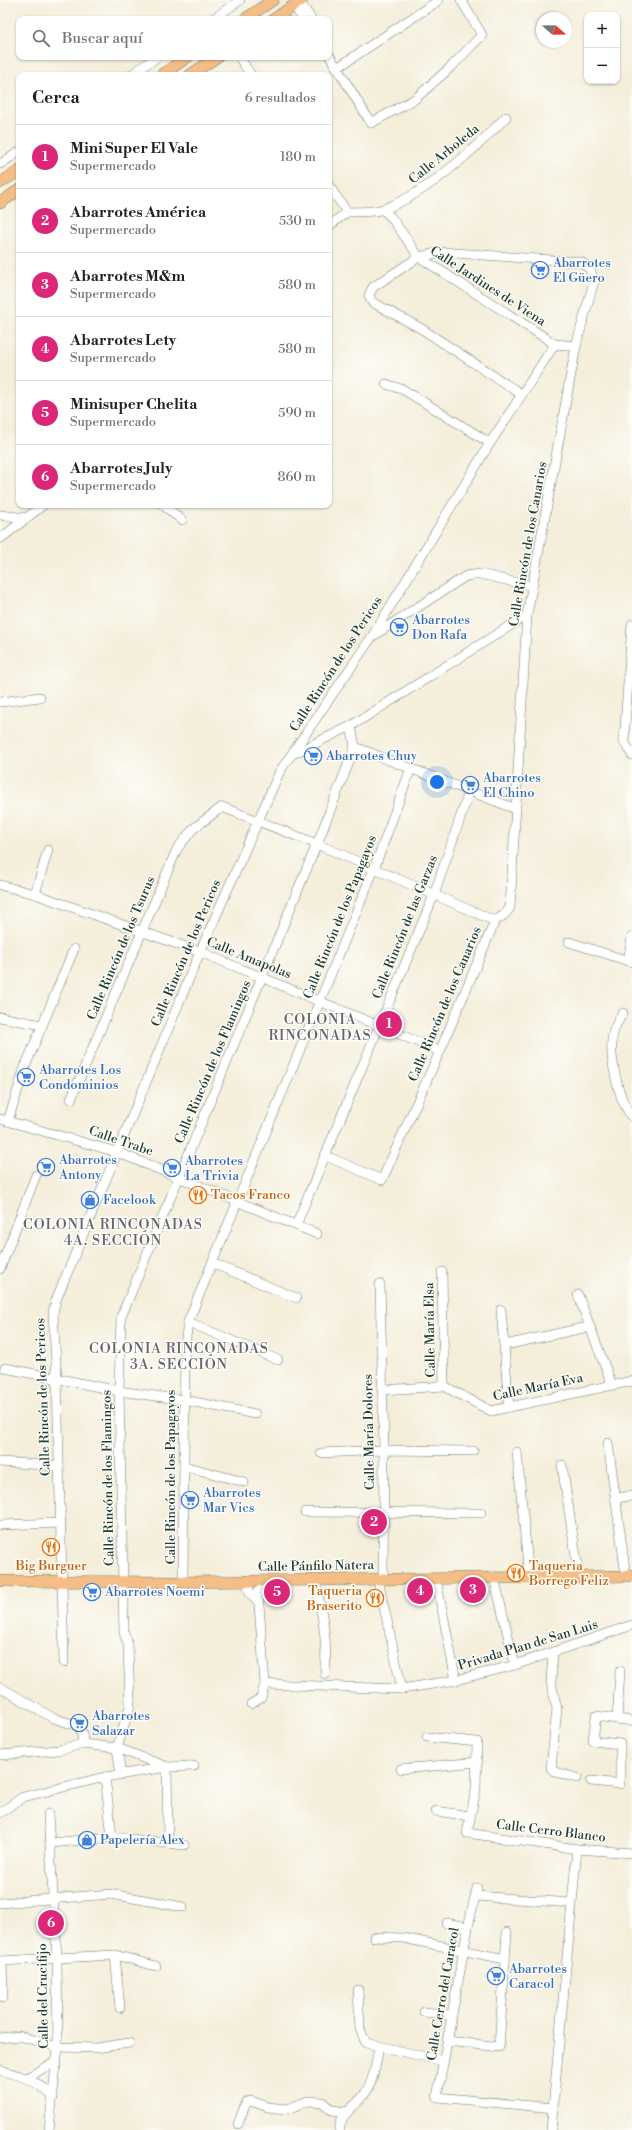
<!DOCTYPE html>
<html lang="es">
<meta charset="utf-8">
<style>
:root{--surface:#fff;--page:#f2f2f2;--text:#222;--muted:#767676;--line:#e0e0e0;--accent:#db2777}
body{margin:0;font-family:"Libre Bodoni",serif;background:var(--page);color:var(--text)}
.controls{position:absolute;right:12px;top:12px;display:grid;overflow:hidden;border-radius:8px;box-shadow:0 1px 3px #0004}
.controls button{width:36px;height:36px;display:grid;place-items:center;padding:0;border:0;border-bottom:1px solid var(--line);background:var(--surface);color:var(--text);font:20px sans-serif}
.compass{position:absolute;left:536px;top:12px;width:36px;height:36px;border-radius:50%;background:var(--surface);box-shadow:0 1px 3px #0004;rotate:110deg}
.you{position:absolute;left:437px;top:782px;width:14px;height:14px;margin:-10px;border:3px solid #fff;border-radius:50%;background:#1a73e8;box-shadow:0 0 0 6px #1a73e833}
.badge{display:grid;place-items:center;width:26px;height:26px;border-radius:50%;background:var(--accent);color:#fff;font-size:13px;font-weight:700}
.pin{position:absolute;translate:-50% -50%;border:2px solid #fff;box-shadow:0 1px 4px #0006}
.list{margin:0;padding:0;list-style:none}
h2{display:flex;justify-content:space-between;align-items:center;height:52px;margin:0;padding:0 16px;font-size:17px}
h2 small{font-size:13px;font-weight:400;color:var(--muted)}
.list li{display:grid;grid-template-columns:26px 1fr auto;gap:12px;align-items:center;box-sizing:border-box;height:64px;padding:0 16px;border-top:1px solid var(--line)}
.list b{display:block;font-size:15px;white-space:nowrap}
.list p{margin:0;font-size:13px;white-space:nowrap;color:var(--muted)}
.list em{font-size:13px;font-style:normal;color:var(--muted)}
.icon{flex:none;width:22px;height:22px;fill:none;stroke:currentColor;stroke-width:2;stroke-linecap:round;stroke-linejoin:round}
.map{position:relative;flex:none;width:632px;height:2130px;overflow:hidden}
.search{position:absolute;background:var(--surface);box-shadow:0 1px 3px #0004;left:16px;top:16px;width:316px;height:44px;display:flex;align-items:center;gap:10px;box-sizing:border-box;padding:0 14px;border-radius:8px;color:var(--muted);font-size:15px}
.panel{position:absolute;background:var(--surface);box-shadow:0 1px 3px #0004;left:16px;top:72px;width:316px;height:436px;border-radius:8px}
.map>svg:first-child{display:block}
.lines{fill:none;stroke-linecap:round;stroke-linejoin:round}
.minor-casing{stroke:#6a7b6e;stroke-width:10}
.major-casing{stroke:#6a7b6e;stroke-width:12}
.minor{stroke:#fff;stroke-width:9}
.major{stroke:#f6be87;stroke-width:11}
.labels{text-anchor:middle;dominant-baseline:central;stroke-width:3;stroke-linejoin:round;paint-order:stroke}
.street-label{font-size:13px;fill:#1f3d34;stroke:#fdfcf7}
.shop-label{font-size:13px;fill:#366cbe;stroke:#fdfcf7;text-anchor:start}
.food-label{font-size:13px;fill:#c56008;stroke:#fdfcf7;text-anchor:start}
.neighbourhood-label{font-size:14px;letter-spacing:1px;fill:#626570;stroke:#fdfcf7}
</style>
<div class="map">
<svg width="632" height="2130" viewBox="0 0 632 2130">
<rect width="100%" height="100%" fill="#fdfcf7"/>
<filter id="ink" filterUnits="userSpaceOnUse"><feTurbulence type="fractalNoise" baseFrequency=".025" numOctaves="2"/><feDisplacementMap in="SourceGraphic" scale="8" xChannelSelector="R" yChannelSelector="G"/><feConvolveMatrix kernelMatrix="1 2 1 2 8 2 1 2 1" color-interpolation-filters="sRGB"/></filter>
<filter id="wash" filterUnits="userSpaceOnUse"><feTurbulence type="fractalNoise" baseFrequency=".012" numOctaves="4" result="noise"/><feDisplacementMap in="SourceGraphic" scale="16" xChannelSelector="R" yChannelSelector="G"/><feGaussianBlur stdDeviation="0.9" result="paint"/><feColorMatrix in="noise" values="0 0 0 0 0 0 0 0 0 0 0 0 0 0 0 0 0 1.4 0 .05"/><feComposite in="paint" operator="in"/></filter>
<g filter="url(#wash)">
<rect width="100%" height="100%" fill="#f4eeda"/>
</g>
<g filter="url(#ink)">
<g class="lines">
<defs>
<g id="minor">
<path d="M300,2L311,19"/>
<path d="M294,6L303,19"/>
<path d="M213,19L240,0"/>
<path d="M329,55L371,123L415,99L453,65L482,35L461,0"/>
<path d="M239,57L251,75"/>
<path d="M337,68L439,0"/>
<path d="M131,75L157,57"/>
<path d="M0,164L19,152"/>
<path d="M329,186L347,212"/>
<path d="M382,209L391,217L419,257L555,344L576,346"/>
<path d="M347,212C358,211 373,213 384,209C427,193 474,150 506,117"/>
<path d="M329,226L347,212"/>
<path d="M386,384L404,390L490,443"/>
<path d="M163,505L182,520"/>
<path d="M0,515L27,518"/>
<path d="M0,539L43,505"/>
<path d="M632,624L624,741L632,755"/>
<path d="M373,636L466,576L480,574L532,586"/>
<path d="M0,702L40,697"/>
<path d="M355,747L516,809"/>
<path d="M295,753L351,726L527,615"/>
<path d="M0,885L35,894L200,952L440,1051"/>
<path d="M35,894L48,850"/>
<path d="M569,942L632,962"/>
<path d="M628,961L632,937"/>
<path d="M623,1013C620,1018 616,1024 614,1030C607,1052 618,1099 632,1117"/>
<path d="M0,1017L42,1025"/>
<path d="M71,1099L177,849L193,829L222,807L317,844L495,921"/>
<path d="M0,1119L117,1152L317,1234"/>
<path d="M8,1121L25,1067L74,949"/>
<path d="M326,1156L382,1180L440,1051L495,921L504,915L510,908L527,615L576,346L594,281L590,269L581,262L441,252L419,257L373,287L369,295L372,302L422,329L521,394"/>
<path d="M296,1225L434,895L469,792"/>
<path d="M212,1263L296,1298"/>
<path d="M0,1269L36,1175"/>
<path d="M442,1272L444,1386"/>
<path d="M380,1284L384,1450L383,1580"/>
<path d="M578,1295L612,1385"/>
<path d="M501,1310L509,1407"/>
<path d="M188,1322L278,1360"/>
<path d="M505,1345L588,1327"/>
<path d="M5,1368L119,1391L184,1400L255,1414"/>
<path d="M382,1390L444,1386L491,1411L632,1381"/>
<path d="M608,1443L626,1576"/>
<path d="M517,1452L529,1577"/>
<path d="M321,1453L384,1450L473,1451"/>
<path d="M0,1462L59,1466"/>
<path d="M562,1465L579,1576"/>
<path d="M184,1466L244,1482"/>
<path d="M615,1498L632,1496"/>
<path d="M305,1512L481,1513"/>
<path d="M0,1525L61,1523"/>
<path d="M494,1577L515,1665"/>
<path d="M436,1579L456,1680"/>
<path d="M315,1580C322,1615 328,1639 325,1674"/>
<path d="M378,1580L402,1689"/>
<path d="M246,1581L250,1593L258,1601"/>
<path d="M183,1582L185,1345L188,1322L374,869L411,768"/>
<path d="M553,1652L551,1682L557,1709L551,1768L555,1772L577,1778"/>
<path d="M64,1662L57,1379L53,1313L56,1300L200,952L280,771L371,638L490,443L555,344"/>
<path d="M265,1684L402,1689L456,1680L515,1665L632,1625"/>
<path d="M0,1687L53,1718L78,1726L82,1733L83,1744"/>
<path d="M251,1704L261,1698L265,1684L258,1592L260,1590L281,1586L287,1580"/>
<path d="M617,1719L632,1721"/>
<path d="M427,1737L477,1742L476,1789L467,1833L577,1849L632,1853"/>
<path d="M0,1755L58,1750L83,1744L117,1748L167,1767L168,1843"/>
<path d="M401,1769L478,1762"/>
<path d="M121,1775L117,1748L130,1706L128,1644L124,1633L119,1391L121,1317L317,844L355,747L351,726"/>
<path d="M105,1777L112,1837"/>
<path d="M591,1781L620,1784V1744L593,1741L596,1716L617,1719L620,1671"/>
<path d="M436,1811L469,1816"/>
<path d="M0,1813L23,1797L105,1777L167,1767L194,1766"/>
<path d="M48,1814L57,1958L58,2047L49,2130"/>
<path d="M51,1843L112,1837L184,1845"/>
<path d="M477,1888L468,1927L437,2097L553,2108"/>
<path d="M476,1896L571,1903"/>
<path d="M0,1903L111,1894L183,1907"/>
<path d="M446,1923L468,1927"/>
<path d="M374,1937L403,1938L505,1959"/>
<path d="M115,1955L120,2008"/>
<path d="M0,1961L115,1955L156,1966"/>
<path d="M2,1961L3,1997"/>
<path d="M358,1990L360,2029L366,2043L443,2061"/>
<path d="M424,2012L452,2015"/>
<path d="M0,2038L19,2036L58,2047L96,2048L129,2043"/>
<path d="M448,2041L499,2047L507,1932"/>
<path d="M0,2070C21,2076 38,2080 53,2097"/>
<path d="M27,2078L57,2060"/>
<path d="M238,2124L246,2103L251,2101L268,2107L287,2109L308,2101L322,2102L332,2110L346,2112"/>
<path d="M340,2130C338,2114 357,2106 364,2095C374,2081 376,2063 379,2047"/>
<path d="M551,2130L577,1849"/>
</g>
<g id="major">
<path d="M245,19L273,0"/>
<path d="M274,19L302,0"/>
<path d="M161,75L188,57"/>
<path d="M190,75L217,57"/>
<path d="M0,183L19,171"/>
<path d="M0,203L19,190"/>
<path d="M0,1581L183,1582L632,1576"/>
</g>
</defs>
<use href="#minor" class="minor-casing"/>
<use href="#major" class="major-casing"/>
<use href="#minor" class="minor"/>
<use href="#major" class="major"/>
</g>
</g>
<defs>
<symbol id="supermarket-ring" viewBox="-11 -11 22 22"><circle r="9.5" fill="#fdfcf7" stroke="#3f7fe0" stroke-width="1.5"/><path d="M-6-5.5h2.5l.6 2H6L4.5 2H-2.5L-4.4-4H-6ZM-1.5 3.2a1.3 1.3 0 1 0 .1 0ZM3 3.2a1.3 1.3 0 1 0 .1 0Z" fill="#3f7fe0"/></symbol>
<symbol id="restaurant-ring" viewBox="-11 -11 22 22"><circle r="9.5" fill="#fdfcf7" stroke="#e8710a" stroke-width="1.5"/><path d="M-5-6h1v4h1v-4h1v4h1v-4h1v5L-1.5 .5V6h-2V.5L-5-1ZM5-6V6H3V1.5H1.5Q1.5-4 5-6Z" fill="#e8710a"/></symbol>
<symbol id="shop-ring" viewBox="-11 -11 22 22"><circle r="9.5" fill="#fdfcf7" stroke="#3f7fe0" stroke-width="1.5"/><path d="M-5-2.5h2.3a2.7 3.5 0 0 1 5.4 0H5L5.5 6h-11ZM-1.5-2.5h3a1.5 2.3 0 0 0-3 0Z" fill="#3f7fe0"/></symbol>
</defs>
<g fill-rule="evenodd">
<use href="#supermarket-ring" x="530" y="260" width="20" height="20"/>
<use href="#supermarket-ring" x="389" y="617" width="20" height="20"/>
<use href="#supermarket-ring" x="303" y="746" width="20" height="20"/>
<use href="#supermarket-ring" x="460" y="775" width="20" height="20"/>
<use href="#supermarket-ring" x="16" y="1067" width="20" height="20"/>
<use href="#supermarket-ring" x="36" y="1157" width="20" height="20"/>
<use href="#supermarket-ring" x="162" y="1158" width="20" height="20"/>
<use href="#restaurant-ring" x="188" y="1185" width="20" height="20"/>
<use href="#shop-ring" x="80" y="1190" width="20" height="20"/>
<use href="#supermarket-ring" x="180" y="1490" width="20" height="20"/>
<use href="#restaurant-ring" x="41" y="1537" width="20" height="20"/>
<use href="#restaurant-ring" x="506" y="1563" width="20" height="20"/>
<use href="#supermarket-ring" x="82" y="1582" width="20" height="20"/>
<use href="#restaurant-ring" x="365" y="1588" width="20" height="20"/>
<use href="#supermarket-ring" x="69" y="1713" width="20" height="20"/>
<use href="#shop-ring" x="77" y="1830" width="20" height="20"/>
<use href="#supermarket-ring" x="486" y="1966" width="20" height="20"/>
</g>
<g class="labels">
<g class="street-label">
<text transform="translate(444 154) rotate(-39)">Calle Arboleda</text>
<text transform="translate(488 286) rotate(33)">Calle Jardines de Viena</text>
<text transform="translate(528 544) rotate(-80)">Calle Rincón de los Canarios</text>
<text transform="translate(336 664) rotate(-57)">Calle Rincón de los Pericos</text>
<text transform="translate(340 917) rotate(-68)">Calle Rincón de los Papagayos</text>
<text transform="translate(405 927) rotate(-68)">Calle Rincón de las Garzas</text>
<text transform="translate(121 948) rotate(-67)">Calle Rincón de los Tsurus</text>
<text transform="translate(186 953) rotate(-67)">Calle Rincón de los Pericos</text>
<text transform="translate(249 958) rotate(22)">Calle Amapolas</text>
<text transform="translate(445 1004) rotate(-67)">Calle Rincón de los Canarios</text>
<text transform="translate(213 1062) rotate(-67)">Calle Rincón de los Flamingos</text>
<text transform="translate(121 1141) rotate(19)">Calle Trabe</text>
<text transform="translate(430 1330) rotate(-91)">Calle María Elsa</text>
<text transform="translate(538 1387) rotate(-12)">Calle María Eva</text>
<text transform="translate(43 1397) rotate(-92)">Calle Rincón de los Pericos</text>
<text transform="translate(369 1432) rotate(-91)">Calle María Dolores</text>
<text transform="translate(171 1477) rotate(-90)">Calle Rincón de los Papagayos</text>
<text transform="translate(108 1478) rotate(-91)">Calle Rincón de los Flamingos</text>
<text transform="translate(316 1566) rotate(-1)">Calle Pánfilo Natera</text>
<text transform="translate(528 1645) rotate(-17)">Privada Plan de San Luis</text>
<text transform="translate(551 1831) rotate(7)">Calle Cerro Blanco</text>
<text transform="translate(443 1994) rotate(-80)">Calle Cerro del Caracol</text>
<text transform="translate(43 1996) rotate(-91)">Calle del Crucifijo</text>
</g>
<g class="shop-label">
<text x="553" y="263">Abarrotes<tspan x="553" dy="15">El Güero</tspan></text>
<text x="412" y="620">Abarrotes<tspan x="412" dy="15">Don Rafa</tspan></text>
<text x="326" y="756">Abarrotes Chuy</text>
<text x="483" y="778">Abarrotes<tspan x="483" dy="15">El Chino</tspan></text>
<text x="39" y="1070">Abarrotes Los<tspan x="39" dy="15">Condominios</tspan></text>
<text x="59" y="1160">Abarrotes<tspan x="59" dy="15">Antony</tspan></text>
<text x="185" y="1161">Abarrotes<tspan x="185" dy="15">La Trivia</tspan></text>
<text x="103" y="1200">Facelook</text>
<text x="203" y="1493">Abarrotes<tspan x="203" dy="15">Mar Vics</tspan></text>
<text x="105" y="1592">Abarrotes Noemi</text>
<text x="92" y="1716">Abarrotes<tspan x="92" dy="15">Salazar</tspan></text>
<text x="100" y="1840">Papelería Alex</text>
<text x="509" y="1969">Abarrotes<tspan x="509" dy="15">Caracol</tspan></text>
</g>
<g class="food-label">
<text x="211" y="1195">Tacos Franco</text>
<text x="51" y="1566" text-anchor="middle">Big Burguer</text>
<text x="529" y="1566">Taqueria<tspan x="529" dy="15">Borrego Feliz</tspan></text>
<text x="362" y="1591" text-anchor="end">Taqueria<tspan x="362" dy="15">Braserito</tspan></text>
</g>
<g class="neighbourhood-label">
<text x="320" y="1020">COLONIA<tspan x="320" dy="16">RINCONADAS</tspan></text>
<text x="113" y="1225">COLONIA RINCONADAS<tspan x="113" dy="16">4A. SECCIÓN</tspan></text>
<text x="179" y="1349">COLONIA RINCONADAS<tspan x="179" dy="16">3A. SECCIÓN</tspan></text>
</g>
</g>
</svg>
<div class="controls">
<button>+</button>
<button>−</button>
</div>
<svg class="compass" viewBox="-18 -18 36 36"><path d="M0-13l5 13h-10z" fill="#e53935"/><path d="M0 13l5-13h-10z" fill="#767676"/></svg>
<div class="you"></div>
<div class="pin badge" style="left:389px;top:1024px">1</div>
<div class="pin badge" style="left:374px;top:1522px">2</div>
<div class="pin badge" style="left:473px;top:1590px">3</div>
<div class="pin badge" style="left:420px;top:1591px">4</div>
<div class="pin badge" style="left:277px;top:1592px">5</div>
<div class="pin badge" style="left:51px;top:1923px">6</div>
<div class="search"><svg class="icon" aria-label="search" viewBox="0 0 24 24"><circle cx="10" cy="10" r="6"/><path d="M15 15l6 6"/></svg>Buscar aquí</div>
<section class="panel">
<h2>Cerca<small>6 resultados</small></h2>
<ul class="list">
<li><span class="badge">1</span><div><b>Mini Super El Vale</b><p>Supermercado</p></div><em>180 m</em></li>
<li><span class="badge">2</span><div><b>Abarrotes América</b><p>Supermercado</p></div><em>530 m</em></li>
<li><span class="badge">3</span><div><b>Abarrotes M&amp;m</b><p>Supermercado</p></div><em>580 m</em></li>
<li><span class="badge">4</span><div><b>Abarrotes Lety</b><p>Supermercado</p></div><em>580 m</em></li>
<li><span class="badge">5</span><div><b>Minisuper Chelita</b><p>Supermercado</p></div><em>590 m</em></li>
<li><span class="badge">6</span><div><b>Abarrotes July</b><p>Supermercado</p></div><em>860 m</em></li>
</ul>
</section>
</div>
